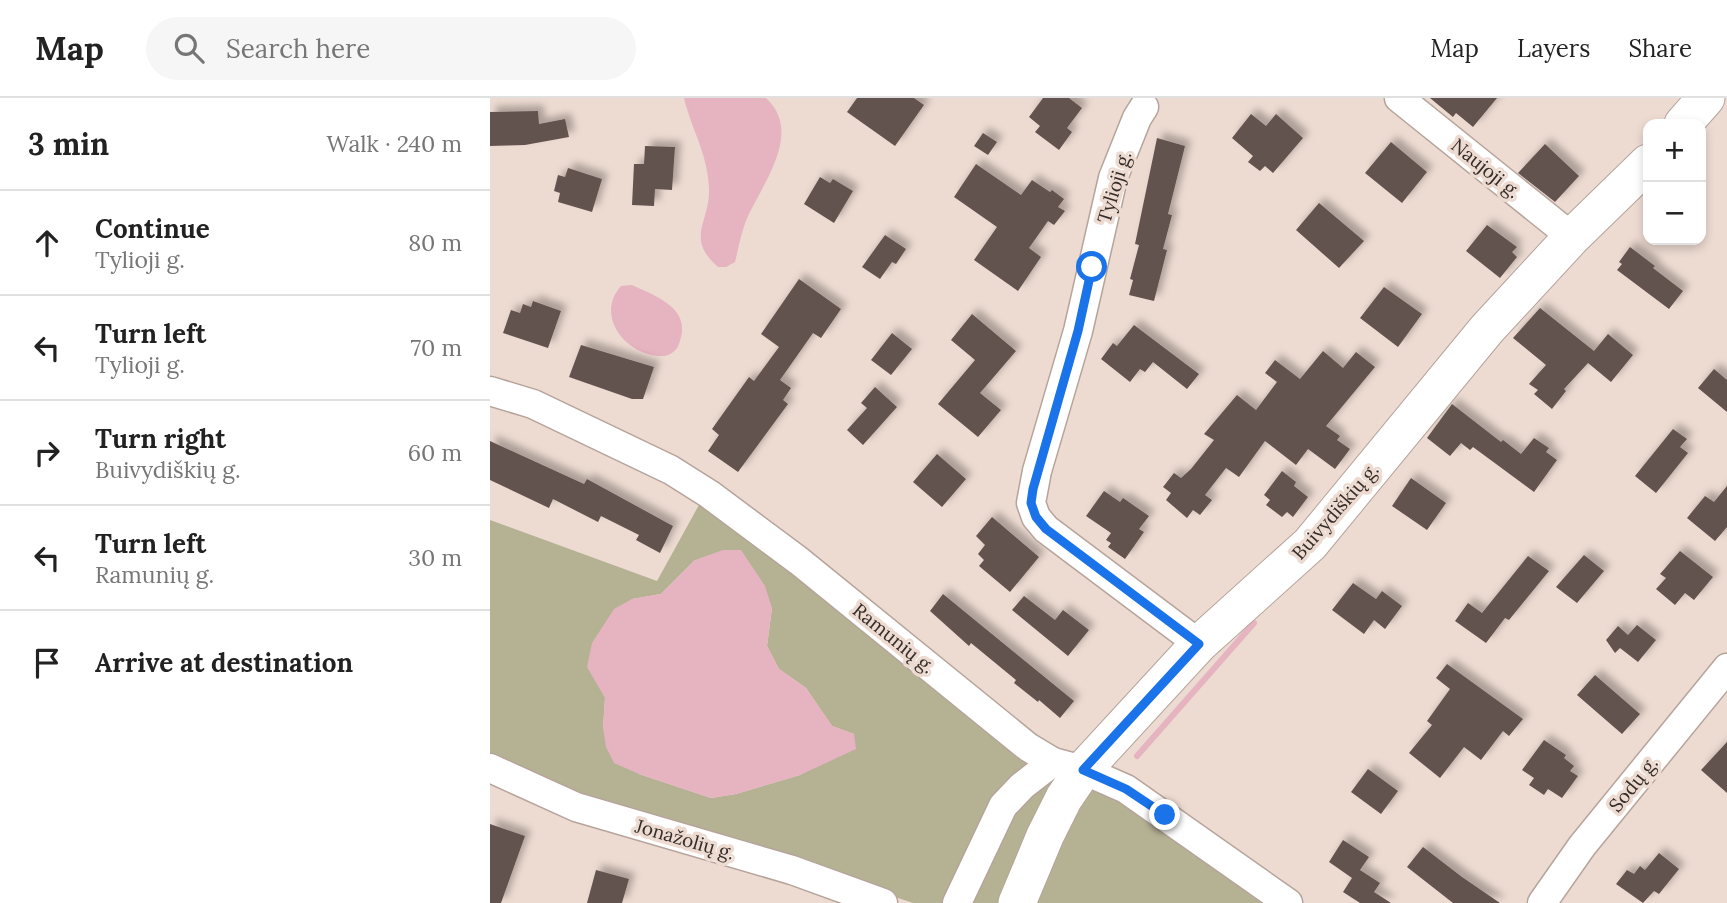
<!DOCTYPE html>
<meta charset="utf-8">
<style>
:root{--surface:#fff;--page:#f6f6f6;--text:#222;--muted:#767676;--line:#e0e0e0}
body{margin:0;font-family:Lora,serif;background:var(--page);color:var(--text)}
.controls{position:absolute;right:21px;top:21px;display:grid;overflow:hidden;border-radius:14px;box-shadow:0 4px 10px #0003}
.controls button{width:63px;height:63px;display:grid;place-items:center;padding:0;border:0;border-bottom:2px solid var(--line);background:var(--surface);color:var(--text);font:35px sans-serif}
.stop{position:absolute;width:21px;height:21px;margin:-16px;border:5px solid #1a73e8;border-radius:50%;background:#fff}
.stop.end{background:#1a73e8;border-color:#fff;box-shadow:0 2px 7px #0008}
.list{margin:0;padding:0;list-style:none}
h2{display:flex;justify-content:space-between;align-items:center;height:91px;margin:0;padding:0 28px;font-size:30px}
h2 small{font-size:23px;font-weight:400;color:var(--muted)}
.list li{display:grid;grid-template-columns:46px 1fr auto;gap:21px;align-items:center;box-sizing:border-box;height:105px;padding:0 28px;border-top:2px solid var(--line)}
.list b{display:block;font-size:26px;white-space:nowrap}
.list p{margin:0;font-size:23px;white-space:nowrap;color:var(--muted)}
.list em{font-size:23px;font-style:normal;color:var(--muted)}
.icon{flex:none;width:38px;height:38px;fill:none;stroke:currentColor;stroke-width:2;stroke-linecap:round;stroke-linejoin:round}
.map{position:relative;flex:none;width:1237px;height:805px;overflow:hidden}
header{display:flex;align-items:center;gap:42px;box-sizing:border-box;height:98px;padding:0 35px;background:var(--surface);border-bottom:2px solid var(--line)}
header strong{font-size:33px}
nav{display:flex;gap:38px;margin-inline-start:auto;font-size:24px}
.search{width:490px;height:63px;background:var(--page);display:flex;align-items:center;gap:18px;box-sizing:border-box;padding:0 24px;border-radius:38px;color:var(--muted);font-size:26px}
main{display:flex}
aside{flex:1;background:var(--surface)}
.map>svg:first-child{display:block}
.green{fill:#b5b294;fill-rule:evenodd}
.water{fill:#e6b3c0}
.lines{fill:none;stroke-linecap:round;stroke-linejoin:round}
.stream{stroke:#e6b3c0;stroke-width:6}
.building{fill:#645250;filter:url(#shadow)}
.minor-casing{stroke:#b6a49b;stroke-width:31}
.major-casing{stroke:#b6a49b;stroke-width:39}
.minor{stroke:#fff;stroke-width:28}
.major{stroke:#fff;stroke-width:37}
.route{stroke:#1a73e8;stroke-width:9}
.labels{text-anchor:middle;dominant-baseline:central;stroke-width:7;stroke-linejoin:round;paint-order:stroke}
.street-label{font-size:19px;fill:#332c28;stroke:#eddbd1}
</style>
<header>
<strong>Map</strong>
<div class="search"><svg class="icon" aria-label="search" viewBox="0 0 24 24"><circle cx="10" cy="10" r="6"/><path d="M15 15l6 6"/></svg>Search here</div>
<nav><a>Map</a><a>Layers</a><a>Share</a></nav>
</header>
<main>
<aside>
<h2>3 min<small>Walk · 240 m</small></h2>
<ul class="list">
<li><svg class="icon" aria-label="ahead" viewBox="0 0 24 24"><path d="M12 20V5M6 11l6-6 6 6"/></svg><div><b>Continue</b><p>Tylioji g.</p></div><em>80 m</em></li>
<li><svg class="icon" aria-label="left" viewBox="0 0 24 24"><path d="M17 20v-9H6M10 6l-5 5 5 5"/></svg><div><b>Turn left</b><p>Tylioji g.</p></div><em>70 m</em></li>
<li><svg class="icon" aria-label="right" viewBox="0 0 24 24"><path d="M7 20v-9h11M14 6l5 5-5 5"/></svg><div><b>Turn right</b><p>Buivydiškių g.</p></div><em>60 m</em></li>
<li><svg class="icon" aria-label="left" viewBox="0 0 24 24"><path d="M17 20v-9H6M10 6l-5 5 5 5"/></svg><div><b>Turn left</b><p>Ramunių g.</p></div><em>30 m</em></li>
<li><svg class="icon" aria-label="arrive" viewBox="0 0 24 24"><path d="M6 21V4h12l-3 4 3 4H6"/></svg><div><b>Arrive at destination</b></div></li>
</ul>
</aside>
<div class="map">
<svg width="1237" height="805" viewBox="0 0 1237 805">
<defs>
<filter id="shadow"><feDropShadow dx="6" dy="-6" stdDeviation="3.5" flood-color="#0004"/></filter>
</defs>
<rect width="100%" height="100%" fill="#eddbd1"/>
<g class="green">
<path d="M210,405L250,429L572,686L517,805H423L234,741L89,696L0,658V422L167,483ZM205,462L282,510L277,548L289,571L316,590L342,628L364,636L310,677L246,696L221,700L149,676L113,630L115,600L142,501L171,496Z"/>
<path d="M609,688L782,805H540L588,697Z"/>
</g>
<g class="water">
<path d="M194,0H276C312,33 276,81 259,116C252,130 249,148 245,164L236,169H228C194,139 221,124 219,89C217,54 202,33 194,0Z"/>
<path d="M142,187C168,199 203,211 189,246C187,252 180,258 173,258C137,259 104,218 131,188Z"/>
<path d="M233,452H251L275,488L282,510L277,548L289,571L316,590L342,628L364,636L366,651L310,677L246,696L221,700L149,676L124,665L116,649L113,630L115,600L97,569L102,545L124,511L142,501L171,496L205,462Z"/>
</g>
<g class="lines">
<path class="stream" d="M647,658L764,525"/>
</g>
<g class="building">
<path d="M367,0H424L434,7L405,48L357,14Z"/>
<path d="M553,0H579L592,10L577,30L582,34L569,52L545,34L550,28L539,19Z"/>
<path d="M940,0H1007L983,29L966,15L963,19Z"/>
<path d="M48,13L49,26L75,21L79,39L35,47L0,48V14Z"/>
<path d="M761,16L776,28L786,16L813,40L783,75L775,68L770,73L758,64L763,58L742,40Z"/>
<path d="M493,35L507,44L498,57L484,48Z"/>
<path d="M667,40L695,48L678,116L682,117L673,151L677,152L664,203L639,197L643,182L640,181L649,147L645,146Z"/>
<path d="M901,44L937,74L912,105L875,75Z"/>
<path d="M1055,46L1089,78L1065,104L1028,75Z"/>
<path d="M155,48L185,49L182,92L165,91L164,108L142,107L144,66H154Z"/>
<path d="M486,66L531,97L542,82L560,94L562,92L574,101L568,109L575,113L564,127L558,123L539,150L551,159L528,193L484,162L507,129L464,99Z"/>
<path d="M78,70L112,81L102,114L68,104L70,95L64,93L68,77L75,79Z"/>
<path d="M330,79L340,85L343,81L363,93L344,125L314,106Z"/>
<path d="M829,105L874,143L849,170L806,132Z"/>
<path d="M997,127L1027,149L1022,154L1027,159L1010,180L976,153Z"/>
<path d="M395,137L416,151L406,166L402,164L390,181L372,169Z"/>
<path d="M1140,149L1165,168L1163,170L1193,193L1179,211L1127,172L1132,166L1129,164Z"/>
<path d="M309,181L351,211L331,240L323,235L290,282L301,290L293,302L298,306L248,374L218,353L229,337L222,331L259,279L264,283L289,249L271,236Z"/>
<path d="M894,189L932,216L908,249L870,220Z"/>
<path d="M43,203L71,213L58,250L13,235L21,212L30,215L33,206L41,209Z"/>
<path d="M1050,210L1104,253L1118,236L1143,257L1121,284L1098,265L1074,291L1076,293L1062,311L1044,296L1048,292L1039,286L1056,267L1023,240Z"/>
<path d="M482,216L526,253L490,295L511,312L488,339L448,306L485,262L461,242Z"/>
<path d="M644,227L709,276L697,291L663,264L655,274L650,271L640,284L611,261L623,245L627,248Z"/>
<path d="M402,235L422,251L401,277L381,262Z"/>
<path d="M91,247L164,269L153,301H142L79,279Z"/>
<path d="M833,253L853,270L866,254L885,269L836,328L850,338L847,342L860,351L845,371L818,351L806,367L775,343L749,379L736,370L715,397L722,402L710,417L703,412L697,420L676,402L681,395L673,389L684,375L691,380L701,371L724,342L714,336L747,297L766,312L787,284L775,275L785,262L810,281Z"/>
<path d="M1224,271L1237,282V314L1208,290Z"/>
<path d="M385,289L407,309L373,347L357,332L377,310L371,305Z"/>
<path d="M962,306L1011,344L1013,342L1031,356L1044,340L1059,350L1056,354L1067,362L1044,394L983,349L980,352L971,345L960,358L937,340Z"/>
<path d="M1183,331L1197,341L1190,349L1198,355L1166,395L1145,378Z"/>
<path d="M0,343L94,386L97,381L183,428L170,455L146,442L149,437L111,418L108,424L63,401L59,410L0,382Z"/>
<path d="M447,356L476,381L452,409L423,384Z"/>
<path d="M792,373L806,384L804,388L818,399L803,419L797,414L792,419L776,407L780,402L774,397Z"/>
<path d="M921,380L956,405L937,432L902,408Z"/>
<path d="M1237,388V429L1225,443L1197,420L1215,398L1224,404Z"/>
<path d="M614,393L630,404L633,400L659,418L649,431L654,434L635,461L618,449L621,445L616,442L621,435L596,418Z"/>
<path d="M502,419L549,459L520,494L489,468L494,462L488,456L495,447L486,438Z"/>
<path d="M1190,453L1223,479L1204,502L1195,495L1185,507L1166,491L1176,480L1170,476Z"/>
<path d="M1094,457L1114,473L1087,505L1066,489Z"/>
<path d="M1038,458L1059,473L1019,522L1015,520L996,545L965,523L978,505L992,515Z"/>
<path d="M863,485L886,501L892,493L912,508L895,531L884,522L874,536L842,512Z"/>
<path d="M453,496L584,603L570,620L549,602L548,604L524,585L526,582L481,545L479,548L440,513Z"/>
<path d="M534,498L565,522L573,512L599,532L578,558L522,512Z"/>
<path d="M1147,527L1166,542L1148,564L1130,550L1125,555L1116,542L1128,528L1138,537Z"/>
<path d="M957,566L1033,621L1019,638L1013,633L991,662L974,649L950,680L919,655L942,627L937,623L960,591L946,580Z"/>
<path d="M1105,577L1150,616L1132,636L1087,597Z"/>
<path d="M1054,642L1076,657L1074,660L1084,668L1080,673L1088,678L1072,700L1058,691L1054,697L1039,687L1044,680L1032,672Z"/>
<path d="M1237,644V695L1211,672Z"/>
<path d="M878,671L908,693L891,716L861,694Z"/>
<path d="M0,726L35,738L11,805H0Z"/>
<path d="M853,742L879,759L870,772L890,785L884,794L901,805H870L853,794L862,780L839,764Z"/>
<path d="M933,749L972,779L1010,805H963L917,769Z"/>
<path d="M1169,755L1189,771L1169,796L1164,793L1153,805L1126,786L1137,772L1144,776L1150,768L1155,772Z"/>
<path d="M106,772L139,781L132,805H97Z"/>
</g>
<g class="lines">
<defs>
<g id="minor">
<path d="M909,0L1082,139"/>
<path d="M654,9L647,20L623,80L588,233L547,373L541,405L546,419L556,431L709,546"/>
<path d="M0,293L43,306L181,372L219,396L309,463L538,649L563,664L593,672L636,691L798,805"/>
<path d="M0,670L86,709L302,772L393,805"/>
<path d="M467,805L513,708L532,688L563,664"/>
<path d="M1052,805L1092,748L1237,570"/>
</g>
<g id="major">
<path d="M1193,26L1216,0"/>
<path d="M527,805L555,738L574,700L593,672L709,546L820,446L997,231L1082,139L1158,65"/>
</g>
</defs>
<use href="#minor" class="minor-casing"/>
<use href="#major" class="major-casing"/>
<use href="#minor" class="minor"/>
<use href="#major" class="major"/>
</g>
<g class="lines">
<path class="route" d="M602,169L588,233L543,391L541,405L546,419L556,431L709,546L593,672L636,691L675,717"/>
</g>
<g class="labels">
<g class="street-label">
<text transform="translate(996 70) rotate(39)">Naujoji g.</text>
<text transform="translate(624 89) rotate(-73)">Tylioji g.</text>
<text transform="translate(845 413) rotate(-49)">Buivydiškių g.</text>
<text transform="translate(404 540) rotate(39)">Ramunių g.</text>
<text transform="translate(1143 686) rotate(-51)">Sodų g.</text>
<text transform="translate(195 741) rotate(16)">Jonažolių g.</text>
</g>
</g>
</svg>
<div class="controls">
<button>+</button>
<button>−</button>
</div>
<div class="stop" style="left:602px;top:169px"></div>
<div class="stop end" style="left:675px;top:717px"></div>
</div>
</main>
